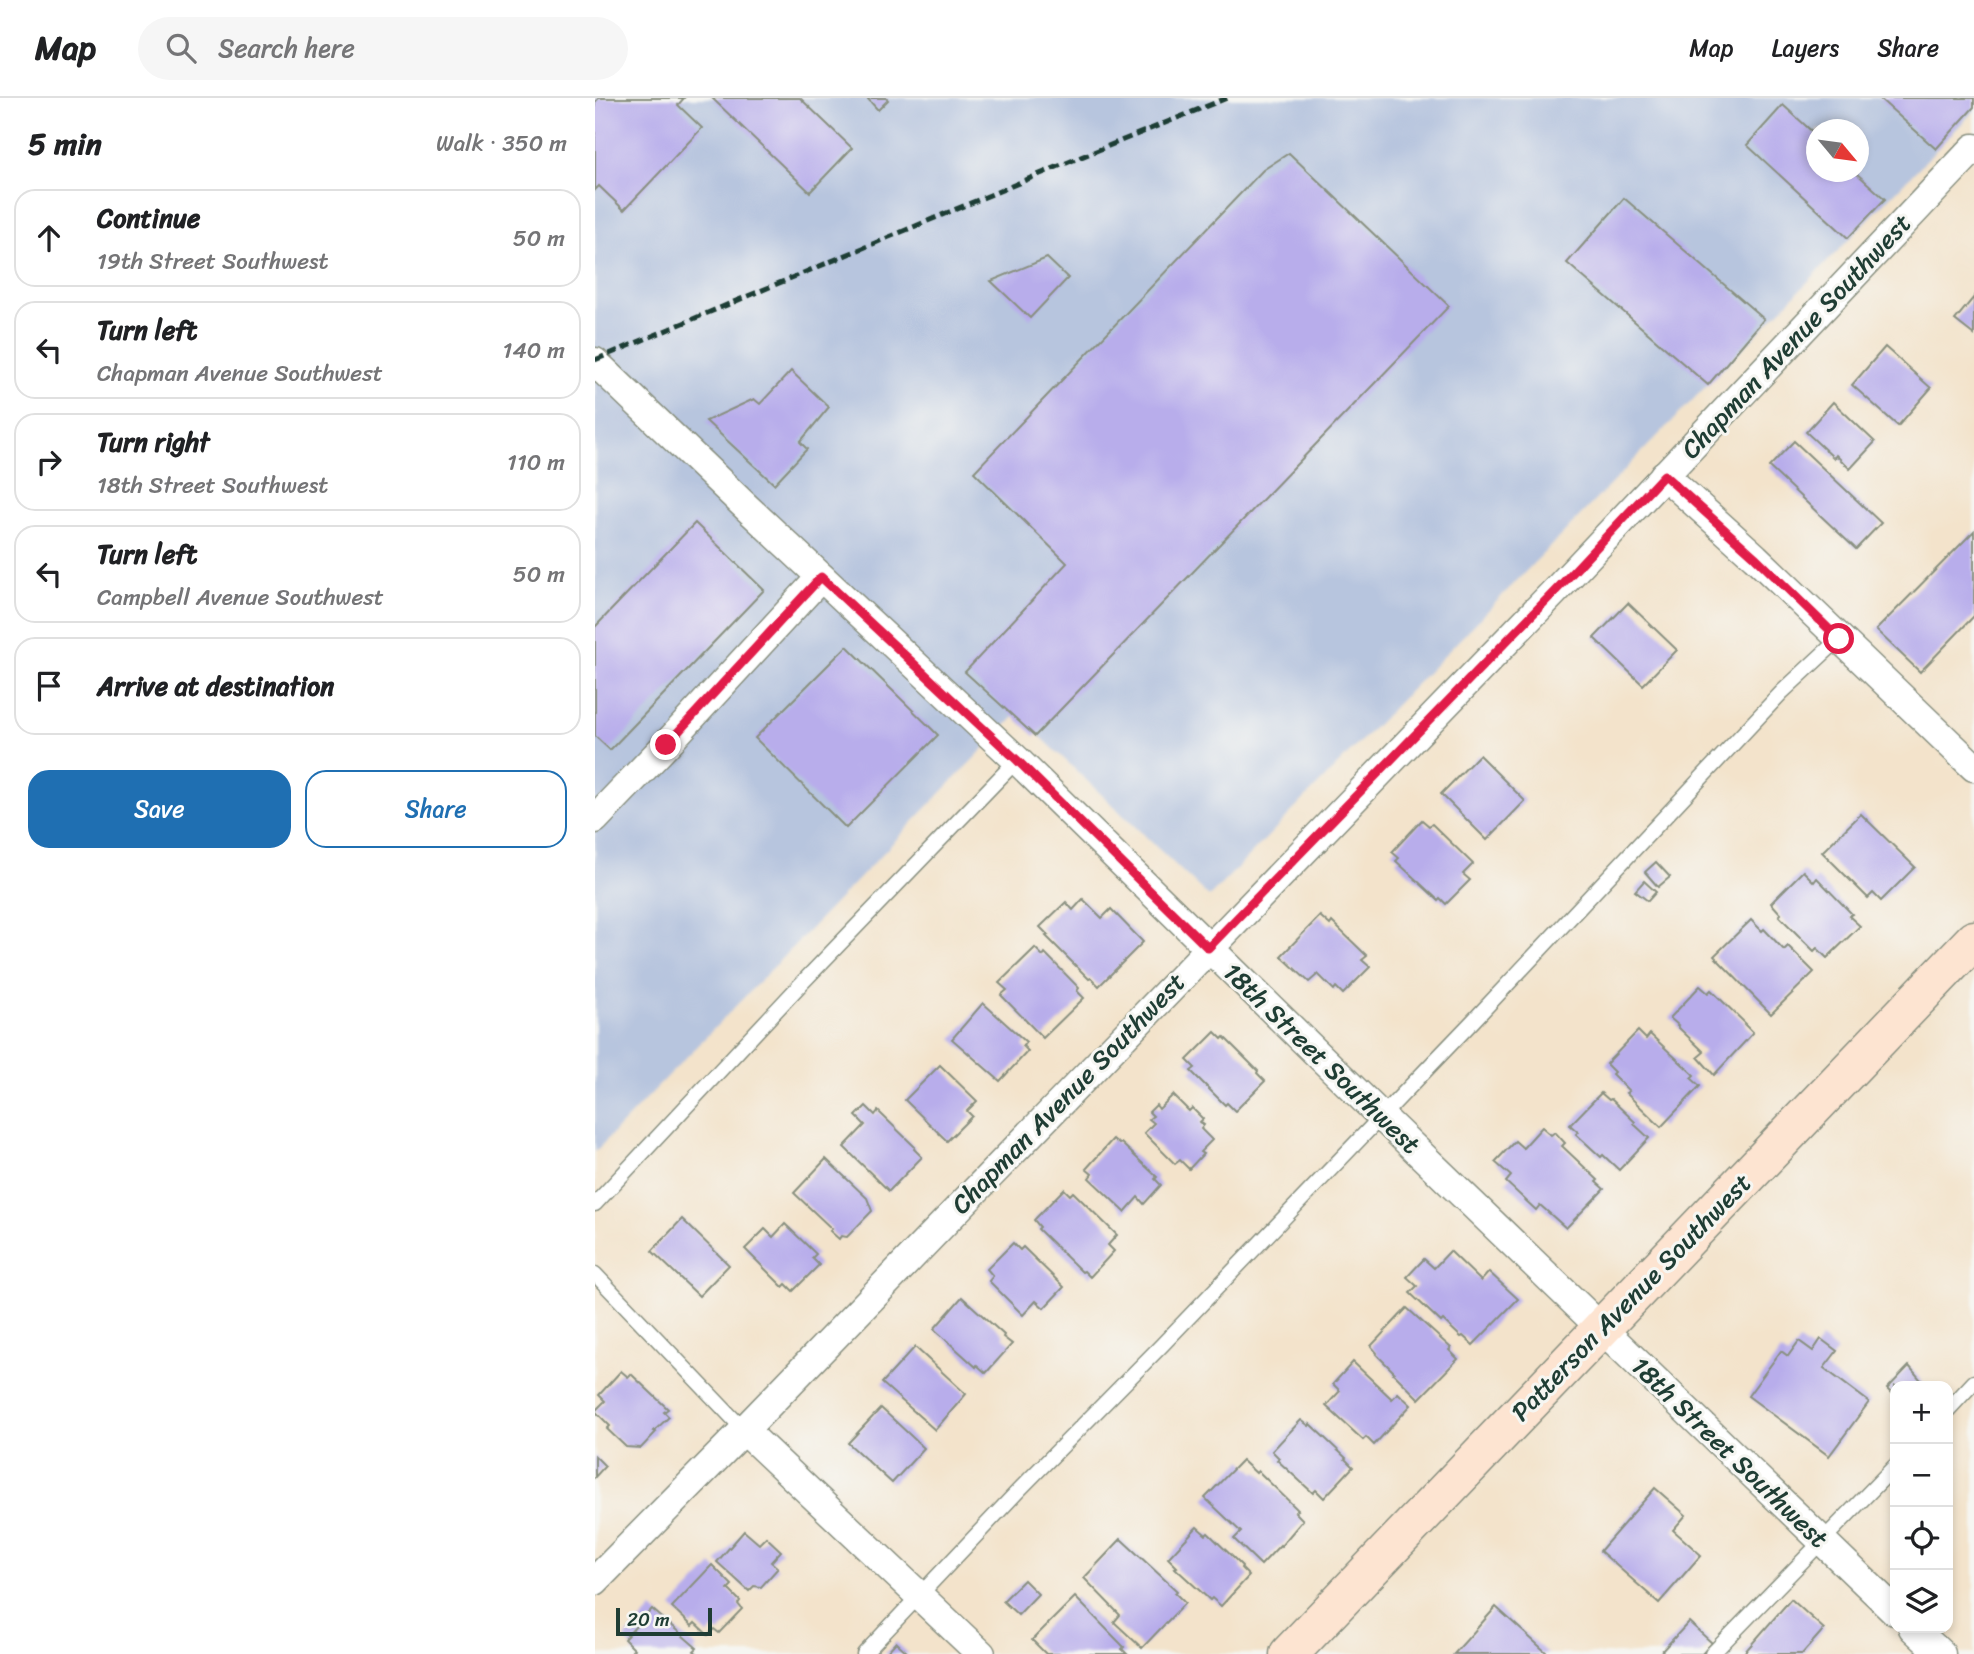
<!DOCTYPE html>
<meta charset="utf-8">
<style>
:root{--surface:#fff;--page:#f6f6f6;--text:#202124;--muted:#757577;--line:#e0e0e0;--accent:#1f6fb2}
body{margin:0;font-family:Sriracha,sans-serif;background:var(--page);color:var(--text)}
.controls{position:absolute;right:21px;bottom:21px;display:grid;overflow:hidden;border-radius:14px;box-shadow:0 4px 10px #0003}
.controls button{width:63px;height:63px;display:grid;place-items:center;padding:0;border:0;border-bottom:2px solid var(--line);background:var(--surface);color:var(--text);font:35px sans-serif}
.compass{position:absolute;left:1211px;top:21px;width:63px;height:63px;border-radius:50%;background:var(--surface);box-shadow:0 4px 10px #0003;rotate:119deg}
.scale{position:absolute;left:21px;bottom:18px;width:96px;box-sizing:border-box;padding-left:7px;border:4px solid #1f3d34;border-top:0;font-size:19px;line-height:24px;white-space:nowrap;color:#1f3d34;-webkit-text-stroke:5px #f6f6f2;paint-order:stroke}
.stop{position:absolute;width:21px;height:21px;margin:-16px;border:5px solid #e11d48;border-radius:50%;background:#fff}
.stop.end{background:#e11d48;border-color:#fff;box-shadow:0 2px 7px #0008}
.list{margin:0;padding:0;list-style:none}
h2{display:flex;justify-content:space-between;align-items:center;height:91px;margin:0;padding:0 28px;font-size:30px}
h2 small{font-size:23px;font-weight:400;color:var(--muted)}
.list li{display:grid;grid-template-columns:46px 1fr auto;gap:21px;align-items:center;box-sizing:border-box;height:98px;margin:0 14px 14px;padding:0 14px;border:2px solid var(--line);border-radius:21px}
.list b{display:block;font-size:26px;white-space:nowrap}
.list p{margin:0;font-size:23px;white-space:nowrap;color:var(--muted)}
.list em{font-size:23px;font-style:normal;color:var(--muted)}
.actions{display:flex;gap:14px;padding:21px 28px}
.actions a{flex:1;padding:16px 0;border:2px solid var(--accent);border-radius:21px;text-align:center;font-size:24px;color:var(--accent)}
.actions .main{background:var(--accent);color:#fff}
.icon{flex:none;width:38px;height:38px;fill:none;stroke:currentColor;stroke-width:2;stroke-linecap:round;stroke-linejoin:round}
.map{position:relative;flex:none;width:1379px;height:1556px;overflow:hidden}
header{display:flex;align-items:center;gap:42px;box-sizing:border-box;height:98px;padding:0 35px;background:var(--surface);border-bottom:2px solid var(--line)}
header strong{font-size:33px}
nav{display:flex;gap:38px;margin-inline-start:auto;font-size:24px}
.search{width:490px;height:63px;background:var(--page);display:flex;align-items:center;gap:18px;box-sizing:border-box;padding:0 24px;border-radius:38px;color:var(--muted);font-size:26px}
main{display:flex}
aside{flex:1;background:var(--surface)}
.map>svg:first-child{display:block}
.industrial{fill:#b7c5de;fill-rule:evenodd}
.building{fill:#b8adeb}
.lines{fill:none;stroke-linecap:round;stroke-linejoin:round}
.lane-casing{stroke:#899080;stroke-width:17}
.street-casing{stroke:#899080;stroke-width:31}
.secondary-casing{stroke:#899080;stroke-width:41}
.lane{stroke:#fff;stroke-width:14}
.street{stroke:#fff;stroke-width:28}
.secondary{stroke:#fde4d1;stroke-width:38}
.rail{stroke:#1f3d34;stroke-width:5;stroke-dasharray:10 5;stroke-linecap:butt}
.route{stroke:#e11d48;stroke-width:9}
.labels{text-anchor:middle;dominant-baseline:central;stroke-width:6;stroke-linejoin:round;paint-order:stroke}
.street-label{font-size:26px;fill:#1f3d34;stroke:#f6f6f2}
</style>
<header>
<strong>Map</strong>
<div class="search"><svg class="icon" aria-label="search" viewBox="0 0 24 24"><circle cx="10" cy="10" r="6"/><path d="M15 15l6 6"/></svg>Search here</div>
<nav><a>Map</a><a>Layers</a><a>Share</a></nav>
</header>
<main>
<aside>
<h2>5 min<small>Walk · 350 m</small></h2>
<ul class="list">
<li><svg class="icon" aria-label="ahead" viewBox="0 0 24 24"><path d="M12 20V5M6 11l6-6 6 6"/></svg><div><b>Continue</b><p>19th Street Southwest</p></div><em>50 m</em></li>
<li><svg class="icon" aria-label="left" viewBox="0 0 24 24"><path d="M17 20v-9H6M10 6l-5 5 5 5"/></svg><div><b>Turn left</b><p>Chapman Avenue Southwest</p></div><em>140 m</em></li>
<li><svg class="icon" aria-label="right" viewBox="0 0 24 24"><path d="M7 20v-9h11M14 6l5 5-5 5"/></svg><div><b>Turn right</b><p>18th Street Southwest</p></div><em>110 m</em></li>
<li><svg class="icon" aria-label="left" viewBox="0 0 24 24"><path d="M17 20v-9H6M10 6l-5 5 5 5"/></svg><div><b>Turn left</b><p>Campbell Avenue Southwest</p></div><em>50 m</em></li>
<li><svg class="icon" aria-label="arrive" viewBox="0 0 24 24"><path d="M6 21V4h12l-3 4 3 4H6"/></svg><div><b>Arrive at destination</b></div></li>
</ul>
<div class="actions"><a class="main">Save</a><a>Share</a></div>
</aside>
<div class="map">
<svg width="1379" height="1556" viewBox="0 0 1379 1556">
<rect width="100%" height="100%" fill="#f6f6f2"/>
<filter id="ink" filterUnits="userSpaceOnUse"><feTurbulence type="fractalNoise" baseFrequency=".0143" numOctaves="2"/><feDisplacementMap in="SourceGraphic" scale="14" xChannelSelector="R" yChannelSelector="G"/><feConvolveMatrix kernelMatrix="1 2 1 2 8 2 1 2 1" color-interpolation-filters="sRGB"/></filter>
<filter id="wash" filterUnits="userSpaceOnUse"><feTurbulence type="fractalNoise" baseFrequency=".00686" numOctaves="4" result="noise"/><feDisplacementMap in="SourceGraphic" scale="28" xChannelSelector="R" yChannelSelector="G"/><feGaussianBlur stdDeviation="1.57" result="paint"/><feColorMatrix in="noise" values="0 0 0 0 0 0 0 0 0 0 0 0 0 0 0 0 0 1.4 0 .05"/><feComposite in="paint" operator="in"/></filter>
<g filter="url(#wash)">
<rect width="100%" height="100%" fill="#f3e3cb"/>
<path class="industrial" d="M0,0H1379V13L614,799L422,616L0,1054ZM1222,32H1264V74H1222Z"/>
<g id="blocks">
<g class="building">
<path d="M4,0H89L83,7L107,30L29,112L4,88L0,92V4Z"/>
<path d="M117,0H205L257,50L215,94Z"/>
<path d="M272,0H291L293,2L283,12Z"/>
<path d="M1284,0H1379V9L1341,51Z"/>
<path d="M1188,7L1222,38V74H1260L1290,101L1253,140L1152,47Z"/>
<path d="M694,55L854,208L440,638L370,574L472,465L379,374L668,72Z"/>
<path d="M1029,100L1169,221L1113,287L972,165Z"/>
<path d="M452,160L473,180L435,220L396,183Z"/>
<path d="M1379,199V237L1360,222Z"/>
<path d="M1290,249L1336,290L1303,328L1257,287Z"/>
<path d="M196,273L234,309L205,344L212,351L179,386L111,323L159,301L165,306Z"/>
<path d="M1238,304L1280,344L1255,371L1241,357L1239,360L1211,334Z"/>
<path d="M1199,343L1286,425L1261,451L1174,369Z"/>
<path d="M100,425L169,492L15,652L0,638V529Z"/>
<path d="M1379,433V518L1325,574L1281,532Z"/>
<path d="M1033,505L1082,552L1048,587L999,540Z"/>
<path d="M252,548L343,637L251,730L160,640Z"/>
<path d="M884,657L930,703L892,742L846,696Z"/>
<path d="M1266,716L1320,769L1286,803L1278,795L1273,800L1227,754Z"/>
<path d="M827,722L834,728L837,726L878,766L868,776L875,782L851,806L845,800L843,802L801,763L804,760L797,754Z"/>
<path d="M1061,764L1075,779L1063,789L1050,774Z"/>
<path d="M1208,773L1219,784L1222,780L1257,816L1254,818L1265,828L1232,860L1222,850L1219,853L1184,818L1186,816L1176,805Z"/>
<path d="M1049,783L1061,794L1053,803L1040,793Z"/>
<path d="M488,801L507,820L516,811L548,844L504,888L496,880L494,881L451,838L453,837L445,829L471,804L478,812Z"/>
<path d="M725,818L735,827L737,824L772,858L767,862L775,869L748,896L741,889L739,892L723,876L714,884L686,858Z"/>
<path d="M1156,822L1167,833L1169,831L1189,852L1193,848L1219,874L1176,916L1119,858Z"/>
<path d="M440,850L448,858L450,855L484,890L482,893L489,900L448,940L406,897L412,892L404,885Z"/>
<path d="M1105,888L1113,895L1116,892L1151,926L1150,927L1158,935L1119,977L1103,959L1109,954L1082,928L1083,927L1075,920Z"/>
<path d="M388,905L431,944L428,948L433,953L405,983L357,941Z"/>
<path d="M1043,933L1051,941L1055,936L1099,977L1096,980L1105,988L1066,1029L1031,995L1034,993L1017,976L1019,974L1011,966Z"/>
<path d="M620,934L627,941L629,939L663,973L662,975L670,983L640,1013L632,1005L630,1007L596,973L600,970L592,962Z"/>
<path d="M345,967L382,1003L372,1013L377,1018L352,1043L310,1002Z"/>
<path d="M1006,995L1014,1002L1016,1001L1040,1024L1039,1026L1054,1040L1024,1072L1008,1057L1006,1059L981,1036L983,1034L975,1027Z"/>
<path d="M578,997L594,1013L597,1010L608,1021L605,1024L609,1027L606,1031L617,1042L605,1054L608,1056L594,1071L585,1062L580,1066L549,1035L559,1025L554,1021L558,1018L554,1014L561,1007L564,1011Z"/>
<path d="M271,1008L280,1017L283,1013L320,1049L319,1051L327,1059L294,1093L249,1049L270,1027L261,1018Z"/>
<path d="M947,1029L956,1037L960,1034L970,1045L967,1048L1003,1082L1001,1084L1009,1091L971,1130L945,1107L941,1112L911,1084L916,1078L900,1064L920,1043L928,1050Z"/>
<path d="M518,1041L524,1046L526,1045L562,1079L560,1081L566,1087L549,1106L543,1099L530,1114L494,1080L497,1076L491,1071Z"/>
<path d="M231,1061L272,1100L277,1113L252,1139L246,1138L244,1141L235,1133L237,1131L199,1095Z"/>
<path d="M469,1091L475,1097L478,1094L522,1137L513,1147L519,1153L495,1179L489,1173L487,1174L443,1131L445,1129L439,1122Z"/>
<path d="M87,1121L134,1167L104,1198L57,1153Z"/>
<path d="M190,1126L221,1156L217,1160L224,1167L198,1193L191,1186L188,1189L150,1151L170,1131L178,1139Z"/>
<path d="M418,1145L425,1152L428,1149L469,1189L449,1210L441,1203L428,1217L394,1183L398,1178L392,1171Z"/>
<path d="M855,1153L886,1183L894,1174L923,1201L878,1247L868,1238L866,1239L848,1222L846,1224L815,1195L822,1188L812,1179L829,1161L839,1170Z"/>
<path d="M367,1199L409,1237L408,1239L417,1246L391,1275L382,1267L381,1269L339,1231Z"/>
<path d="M812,1210L856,1250L854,1252L863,1261L824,1301L798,1275L799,1274L781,1256L782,1255L776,1248Z"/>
<path d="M1226,1241L1242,1253L1229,1270L1274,1304L1234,1358L1153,1298L1186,1253L1193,1258L1204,1243L1218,1253Z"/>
<path d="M320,1249L371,1296L340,1332L287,1285Z"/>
<path d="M758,1264L797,1301L803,1295L816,1307L779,1347L771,1339L768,1342L731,1308L745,1293L738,1286Z"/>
<path d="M1314,1268L1331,1288H1300V1299L1292,1291Z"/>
<path d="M26,1273L33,1279L36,1276L73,1311L69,1314L74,1319L59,1333L61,1334L46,1350L31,1349L12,1331L15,1328L0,1313L10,1303L4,1297Z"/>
<path d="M286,1310L329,1350L297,1385L253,1345Z"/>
<path d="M706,1322L714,1328L715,1326L751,1360L750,1361L758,1369L729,1400L721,1392L718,1395L682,1362L684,1360L677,1353Z"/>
<path d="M0,1358L10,1368L0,1379Z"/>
<path d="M647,1362L661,1375L663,1373L703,1412L700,1414L708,1422L686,1448L685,1447L666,1467L639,1441L646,1434L610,1400Z"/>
<path d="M1060,1390L1091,1417L1078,1432L1106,1457L1064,1505L1005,1453Z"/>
<path d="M602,1429L611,1437L613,1435L647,1468L646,1470L654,1478L626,1508L617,1500L615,1502L580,1470L582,1469L573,1460Z"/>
<path d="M149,1433L164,1446L171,1439L186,1453L176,1464L183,1470L166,1489L159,1488L154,1493L122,1464Z"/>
<path d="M526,1441L582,1493L580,1495L590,1505L547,1550L519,1524L525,1517L489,1480Z"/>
<path d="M117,1467L137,1487L133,1491L145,1503L143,1506L147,1511L124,1535L119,1531L113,1537L100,1525L97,1528L77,1509Z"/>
<path d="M429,1482L443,1496L423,1517L408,1503Z"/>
<path d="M480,1499L529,1549L527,1551L532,1556H451L437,1542Z"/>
<path d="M1196,1501L1229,1531L1207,1556H1148Z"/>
<path d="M901,1509L953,1556H859Z"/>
<path d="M57,1511L102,1550L99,1553L103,1556H40L37,1553L39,1551L29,1541Z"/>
<path d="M1094,1524L1117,1545L1107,1556H1064Z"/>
<path d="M301,1544L314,1556H290Z"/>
</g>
</g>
</g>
<g filter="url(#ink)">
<use href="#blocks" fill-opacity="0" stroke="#899080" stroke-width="2"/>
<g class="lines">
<defs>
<g id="lane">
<path d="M0,1106L204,888L422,662"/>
<path d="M0,1176L149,1332"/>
<path d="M1353,1312L1379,1284"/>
<path d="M269,1556L423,1393L567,1247L878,923L1187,594L1244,541"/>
<path d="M1117,1556L1300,1368"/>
</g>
<g id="street">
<path d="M0,264L148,406L422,662L786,1018L1300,1513"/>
<path d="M1069,377L1160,459L1379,669"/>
<path d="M0,721L71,647L226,479"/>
<path d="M149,1332L386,1556"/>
<path d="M0,1483L149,1332L965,488L1379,50"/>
<path d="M1318,1530L1346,1556"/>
</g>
<path id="secondary" d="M694,1556L1379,842"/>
</defs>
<use href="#lane" class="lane-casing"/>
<use href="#street" class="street-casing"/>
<use href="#secondary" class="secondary-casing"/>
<use href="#lane" class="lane"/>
<use href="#street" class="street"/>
<use href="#secondary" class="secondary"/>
<path class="rail" d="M0,262L481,61L632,0"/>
</g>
</g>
<g class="lines" filter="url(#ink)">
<path class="route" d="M71,647L226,479L422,662L613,850L965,488L1069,377L1160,459L1244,541"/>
</g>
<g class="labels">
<g class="street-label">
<text transform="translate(1201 238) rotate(-47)">Chapman Avenue Southwest</text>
<text transform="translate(727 960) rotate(44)">18th Street Southwest</text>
<text transform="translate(473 995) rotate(-46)">Chapman Avenue Southwest</text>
<text transform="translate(1036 1199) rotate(-46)">Patterson Avenue Southwest</text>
<text transform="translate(1135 1354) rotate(44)">18th Street Southwest</text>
</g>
</g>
</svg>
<div class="controls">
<button>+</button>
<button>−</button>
<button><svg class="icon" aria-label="locate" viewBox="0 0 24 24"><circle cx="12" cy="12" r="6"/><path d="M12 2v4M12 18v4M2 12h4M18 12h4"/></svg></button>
<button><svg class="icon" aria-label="layers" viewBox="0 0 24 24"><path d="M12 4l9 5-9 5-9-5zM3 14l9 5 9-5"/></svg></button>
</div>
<svg class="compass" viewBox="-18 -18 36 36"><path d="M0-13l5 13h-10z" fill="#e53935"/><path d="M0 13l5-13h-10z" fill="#757577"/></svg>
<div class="scale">20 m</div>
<div class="stop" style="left:1244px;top:541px"></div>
<div class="stop end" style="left:71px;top:647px"></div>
</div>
</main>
